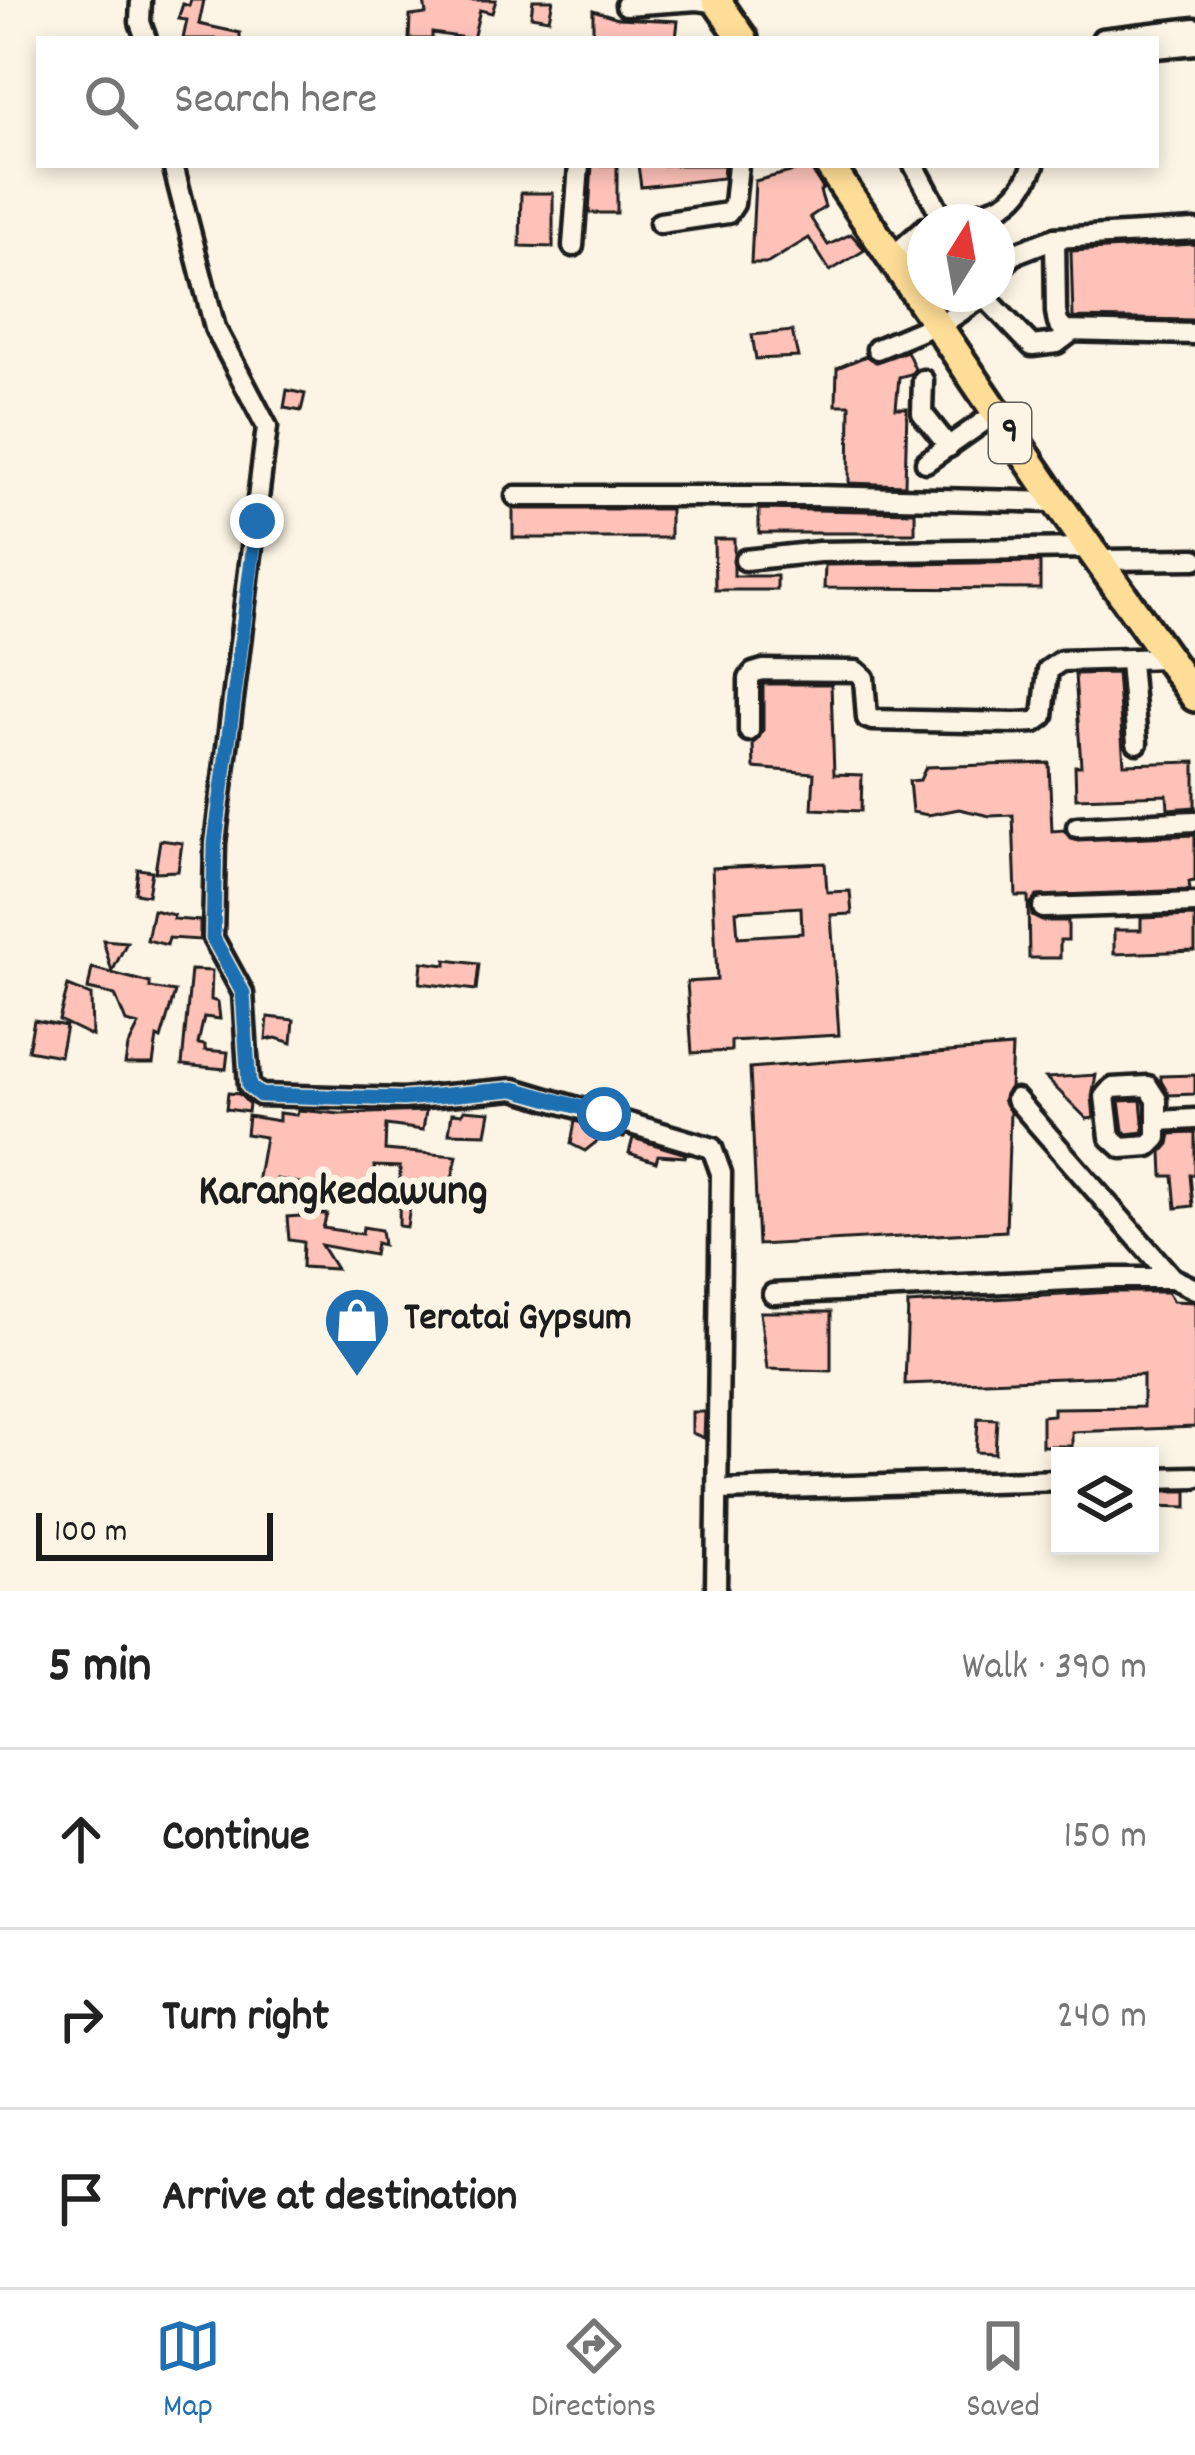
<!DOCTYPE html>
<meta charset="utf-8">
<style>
:root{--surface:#fff;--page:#f2f2f2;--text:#222;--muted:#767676;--line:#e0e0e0;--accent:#1f6fb2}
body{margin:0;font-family:Dekko,sans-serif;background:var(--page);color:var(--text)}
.controls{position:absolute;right:36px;bottom:36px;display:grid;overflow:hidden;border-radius:0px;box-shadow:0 6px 18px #0003}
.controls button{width:108px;height:108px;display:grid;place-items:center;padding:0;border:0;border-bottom:3px solid var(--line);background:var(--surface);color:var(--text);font:60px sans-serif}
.compass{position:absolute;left:907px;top:204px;width:108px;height:108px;border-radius:50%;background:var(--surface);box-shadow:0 6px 18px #0003;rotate:11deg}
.scale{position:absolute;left:36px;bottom:30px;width:237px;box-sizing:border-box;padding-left:12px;border:6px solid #1c1c1c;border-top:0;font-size:33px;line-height:42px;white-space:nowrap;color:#1c1c1c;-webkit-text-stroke:9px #fcf5e5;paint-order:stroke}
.stop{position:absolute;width:36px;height:36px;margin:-27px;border:9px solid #1f6fb2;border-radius:50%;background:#fff}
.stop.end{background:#1f6fb2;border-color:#fff;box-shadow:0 3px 12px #0008}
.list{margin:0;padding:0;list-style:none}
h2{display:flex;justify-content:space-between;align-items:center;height:156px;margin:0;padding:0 48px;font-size:51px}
h2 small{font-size:39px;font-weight:400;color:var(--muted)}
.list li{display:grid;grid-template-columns:78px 1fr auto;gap:36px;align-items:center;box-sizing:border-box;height:180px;padding:0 48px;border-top:3px solid var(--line)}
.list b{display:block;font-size:45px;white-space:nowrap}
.list em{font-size:39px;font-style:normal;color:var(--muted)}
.icon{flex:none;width:66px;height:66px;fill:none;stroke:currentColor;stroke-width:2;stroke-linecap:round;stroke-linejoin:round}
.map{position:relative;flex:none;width:1195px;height:1591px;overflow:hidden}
.search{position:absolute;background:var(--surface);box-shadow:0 6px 18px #0003;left:36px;right:36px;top:36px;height:132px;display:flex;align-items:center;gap:30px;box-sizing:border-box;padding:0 42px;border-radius:0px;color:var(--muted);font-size:45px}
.sheet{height:696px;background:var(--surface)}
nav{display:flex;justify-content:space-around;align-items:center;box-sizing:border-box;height:168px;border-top:3px solid var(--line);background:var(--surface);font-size:33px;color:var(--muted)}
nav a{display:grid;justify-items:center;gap:6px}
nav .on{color:var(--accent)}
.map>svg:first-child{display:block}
.building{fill:#fec2b9;stroke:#1c1c1c;stroke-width:3;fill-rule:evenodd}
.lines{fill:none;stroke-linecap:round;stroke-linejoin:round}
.minor-casing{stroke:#1c1c1c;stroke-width:27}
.highway-casing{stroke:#1c1c1c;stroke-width:36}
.minor{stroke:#fcf5e5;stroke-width:18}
.highway{stroke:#fedd96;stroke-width:27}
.route{stroke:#1f6fb2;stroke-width:15}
.labels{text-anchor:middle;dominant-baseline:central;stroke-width:12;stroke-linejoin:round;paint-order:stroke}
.shield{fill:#fcf5e5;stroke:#5f5d58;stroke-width:3}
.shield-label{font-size:36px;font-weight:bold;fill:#1c1c1c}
.poi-label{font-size:39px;font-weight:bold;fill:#1c1c1c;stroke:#fcf5e5;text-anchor:start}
.quarter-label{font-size:45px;font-weight:bold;fill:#1c1c1c;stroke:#fcf5e5}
</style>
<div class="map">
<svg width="1195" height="1591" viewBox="0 0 1195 1591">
<rect width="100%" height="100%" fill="#fcf5e5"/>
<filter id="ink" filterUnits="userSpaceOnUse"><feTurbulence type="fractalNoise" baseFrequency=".00833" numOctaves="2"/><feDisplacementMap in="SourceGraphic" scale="24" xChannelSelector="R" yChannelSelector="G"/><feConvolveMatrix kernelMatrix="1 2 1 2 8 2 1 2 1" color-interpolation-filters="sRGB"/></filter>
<g filter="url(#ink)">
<g class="building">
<path d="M191,0H204L199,24L240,33V39H183L187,20L178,19L183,4L189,6Z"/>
<path d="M424,0H496L492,13L480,10L473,39L432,33V39H409L410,16L426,14Z"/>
<path d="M533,0H553L549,19L531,16Z"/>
<path d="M593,10L618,18L678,21L676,39H614V33H593Z"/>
<path d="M592,165H617V213H589Z"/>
<path d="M638,165H724L723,178L641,187Z"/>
<path d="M810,167L823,189L820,191L825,207L810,217L828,245L851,234L865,250L830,271L809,238L768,263H751L755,181Z"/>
<path d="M521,193H553V247L520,246Z"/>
<path d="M1195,244V320L1073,318L1071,251Z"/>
<path d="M792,331L798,357L756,359L752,335Z"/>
<path d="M907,351L915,369L911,374L899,377L896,408H907L905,485L849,483L850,405H836L837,368L866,356L876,362Z"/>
<path d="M287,390L305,394L301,411L284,408Z"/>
<rect x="513" y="509" width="157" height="29"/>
<path d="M759,509L915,512V533H759Z"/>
<path d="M714,539H734V576H777V590H715Z"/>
<path d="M1040,562V589L824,588L825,565Z"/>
<path d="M1117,673L1124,764L1195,762V807L1168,809L1167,795L1076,798L1075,766H1081L1075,674Z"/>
<path d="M763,684H831L834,774L862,775L861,811L812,809L814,773L754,768L753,744L763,731Z"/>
<path d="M1049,763L1052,831L1064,830L1070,838L1078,840L1195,835V881L1189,882L1190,890L1037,896L1031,903L1032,916L1042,921H1068V940H1060V958H1029L1028,896H1016L1013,815L990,816L959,809L928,815L912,812L909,781L920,780L926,767Z"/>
<path d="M160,840L182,843L178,871L155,872Z"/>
<path d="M825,863L827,892L850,891L852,914L831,915L839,1035L731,1041V1051L692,1053L687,982L717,980L712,868ZM801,907L802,933L738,937L736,911Z"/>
<path d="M138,869L152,871L148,895L135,893Z"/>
<path d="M153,910L174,915L173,919L200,921V940L169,938L167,945L147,940Z"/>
<path d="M1195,916V951L1114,954V930H1141V918Z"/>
<path d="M103,940L127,942L112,972Z"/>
<path d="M446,960L479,964L476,990L420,983L422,962L446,965Z"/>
<path d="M92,968L150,983V988L175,992L161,1039L157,1037L153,1064H125L128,1047L139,1025L126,1022L115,995L88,989Z"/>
<path d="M191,970L212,971L211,1000L218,1002L220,1019L204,1017L198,1044L205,1045V1050L228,1052L226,1069L182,1065Z"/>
<path d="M68,986L91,995L92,1036L59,1020Z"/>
<path d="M268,1017L294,1020L292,1043L276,1038L266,1040Z"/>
<path d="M34,1020L66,1026L60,1056L28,1050Z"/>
<path d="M1012,1047L1010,1087L1003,1100L1010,1112L1006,1231L758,1245L750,1068Z"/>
<path d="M1096,1075L1092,1097L1094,1118L1087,1119L1046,1078Z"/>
<path d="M1195,1075V1094L1169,1095L1161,1081V1076Z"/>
<path d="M228,1093L239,1094L249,1104L248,1112L226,1109Z"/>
<path d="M1141,1100L1144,1132L1127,1134L1123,1130L1119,1101Z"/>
<path d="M298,1110L341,1114L426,1111L423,1130L386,1125L385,1150L457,1156L452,1179L469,1181L468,1191L453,1196L412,1192L407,1227L399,1226L400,1167L374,1166L376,1186L326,1187L322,1214H327L323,1228L362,1234L363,1227L381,1230L383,1245L376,1243L374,1255L321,1245L336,1269L302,1267L303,1242L289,1240L287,1217L300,1216L304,1184L277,1179L275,1197L255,1196L250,1182L257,1183L265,1137L246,1134L248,1116L279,1121V1113L297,1115Z"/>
<path d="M464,1110L490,1112L486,1134L449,1133L452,1113L462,1114Z"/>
<path d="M575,1121L625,1136L624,1138L605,1135L585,1151L571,1144Z"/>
<path d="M1195,1133V1175H1190L1193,1206L1176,1208L1173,1176H1163L1162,1152L1169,1144L1171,1134Z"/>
<path d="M633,1138L686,1154L685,1157L658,1155L656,1162L629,1153Z"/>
<path d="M1112,1292H1167L1173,1301L1195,1302V1427L1072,1432V1446H1042V1416L1053,1415V1408L1143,1407V1375L905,1384L908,1304Z"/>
<path d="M760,1312H831V1371L767,1369Z"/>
<path d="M692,1412H705L704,1438L692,1433Z"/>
<path d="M978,1418L997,1419L995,1453L976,1452Z"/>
<path d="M1150,1491H1187V1507L1150,1506Z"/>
</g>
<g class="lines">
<defs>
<g id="minor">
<path d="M141,0L140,22L146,39"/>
<path d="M626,5L697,0L718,3"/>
<path d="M1102,39L1195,28"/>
<path d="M1156,48L1195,44"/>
<path d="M173,165L215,328L267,427L215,843L213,938L243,993L249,1086L260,1095L403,1099L514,1089L712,1148L721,1173L716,1591"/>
<path d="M914,165L943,219"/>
<path d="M938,222C984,207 1011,219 1034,165"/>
<path d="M660,223L728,213L734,204L738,165"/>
<path d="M1055,238L1195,230"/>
<path d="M573,246L579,165"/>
<path d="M891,258L925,228"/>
<path d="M997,271L1016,253L1055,238L1056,312L1058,323L1065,331L1195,334"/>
<path d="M985,297L1032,346L1057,343L1069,334"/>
<path d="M877,349L951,318L987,294"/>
<path d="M923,380L922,413L949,447"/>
<path d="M926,462L996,413"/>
<path d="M516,496H816L1057,502"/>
<path d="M745,560L819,552L1092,548"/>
<path d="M1100,560L1195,559"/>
<path d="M1130,662L1137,743"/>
<path d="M749,731V679L753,673L763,670L856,671L864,678L867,718L872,720L1015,723L1035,722L1043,716L1048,670L1061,661L1168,658"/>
<path d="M1077,827L1195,821"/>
<path d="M1043,908L1195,903"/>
<path d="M1148,1086L1157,1100V1138L1149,1146L1122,1148L1110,1137L1105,1096L1112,1088Z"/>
<path d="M1016,1099L1172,1278"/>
<path d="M1158,1121L1195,1119"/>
<path d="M773,1294L1112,1278H1172L1195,1289"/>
<path d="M1150,1478L1195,1477"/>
<path d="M719,1490L1060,1480"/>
</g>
<g id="highway">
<path d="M716,0L743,39"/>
<path d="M829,165L1057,502L1195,697"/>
</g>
</defs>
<use href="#minor" class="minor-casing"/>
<use href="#highway" class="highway-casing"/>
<use href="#minor" class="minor"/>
<use href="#highway" class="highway"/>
</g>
</g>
<g class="lines" filter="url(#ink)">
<path class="route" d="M257,521L215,843L213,938L243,993L249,1086L260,1095L403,1099L514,1089L604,1114"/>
</g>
<defs>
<symbol id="shop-pin" viewBox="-11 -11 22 30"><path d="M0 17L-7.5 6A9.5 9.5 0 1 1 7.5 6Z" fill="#1f6fb2" stroke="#fcf5e5"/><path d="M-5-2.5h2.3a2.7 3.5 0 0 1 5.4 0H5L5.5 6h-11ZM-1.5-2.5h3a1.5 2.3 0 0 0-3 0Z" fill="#fff"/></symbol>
</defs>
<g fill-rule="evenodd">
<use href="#shop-pin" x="319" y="1282" width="76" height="104"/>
</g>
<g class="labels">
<rect class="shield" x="989" y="403" width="42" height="60" rx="9"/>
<g class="shield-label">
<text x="1010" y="433">9</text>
</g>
<g class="poi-label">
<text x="404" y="1320">Teratai Gypsum</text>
</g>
<g class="quarter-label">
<text x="343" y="1194">Karangkedawung</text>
</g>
</g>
</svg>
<div class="controls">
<button><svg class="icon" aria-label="layers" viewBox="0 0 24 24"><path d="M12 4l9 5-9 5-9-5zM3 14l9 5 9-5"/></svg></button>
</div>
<svg class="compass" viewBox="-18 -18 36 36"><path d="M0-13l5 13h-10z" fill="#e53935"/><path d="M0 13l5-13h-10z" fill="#767676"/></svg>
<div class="scale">100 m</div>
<div class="stop" style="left:604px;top:1114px"></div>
<div class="stop end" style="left:257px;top:521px"></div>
<div class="search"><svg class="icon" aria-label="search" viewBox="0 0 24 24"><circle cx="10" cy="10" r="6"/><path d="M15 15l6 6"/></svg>Search here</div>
</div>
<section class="sheet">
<h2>5 min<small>Walk · 390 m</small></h2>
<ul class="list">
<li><svg class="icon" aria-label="ahead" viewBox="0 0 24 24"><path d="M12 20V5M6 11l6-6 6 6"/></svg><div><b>Continue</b></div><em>150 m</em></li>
<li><svg class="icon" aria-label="right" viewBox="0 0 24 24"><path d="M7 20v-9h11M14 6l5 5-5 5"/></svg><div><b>Turn right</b></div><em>240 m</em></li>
<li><svg class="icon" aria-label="arrive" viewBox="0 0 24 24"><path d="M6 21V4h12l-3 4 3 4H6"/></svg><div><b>Arrive at destination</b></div></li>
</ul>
</section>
<nav>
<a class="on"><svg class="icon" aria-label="map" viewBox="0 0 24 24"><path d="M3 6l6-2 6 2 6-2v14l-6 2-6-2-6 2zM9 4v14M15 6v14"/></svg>Map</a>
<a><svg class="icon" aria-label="directions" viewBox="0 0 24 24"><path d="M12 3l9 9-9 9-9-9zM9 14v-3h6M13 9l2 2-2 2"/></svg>Directions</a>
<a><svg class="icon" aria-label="saved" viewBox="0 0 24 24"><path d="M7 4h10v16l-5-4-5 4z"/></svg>Saved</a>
</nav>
